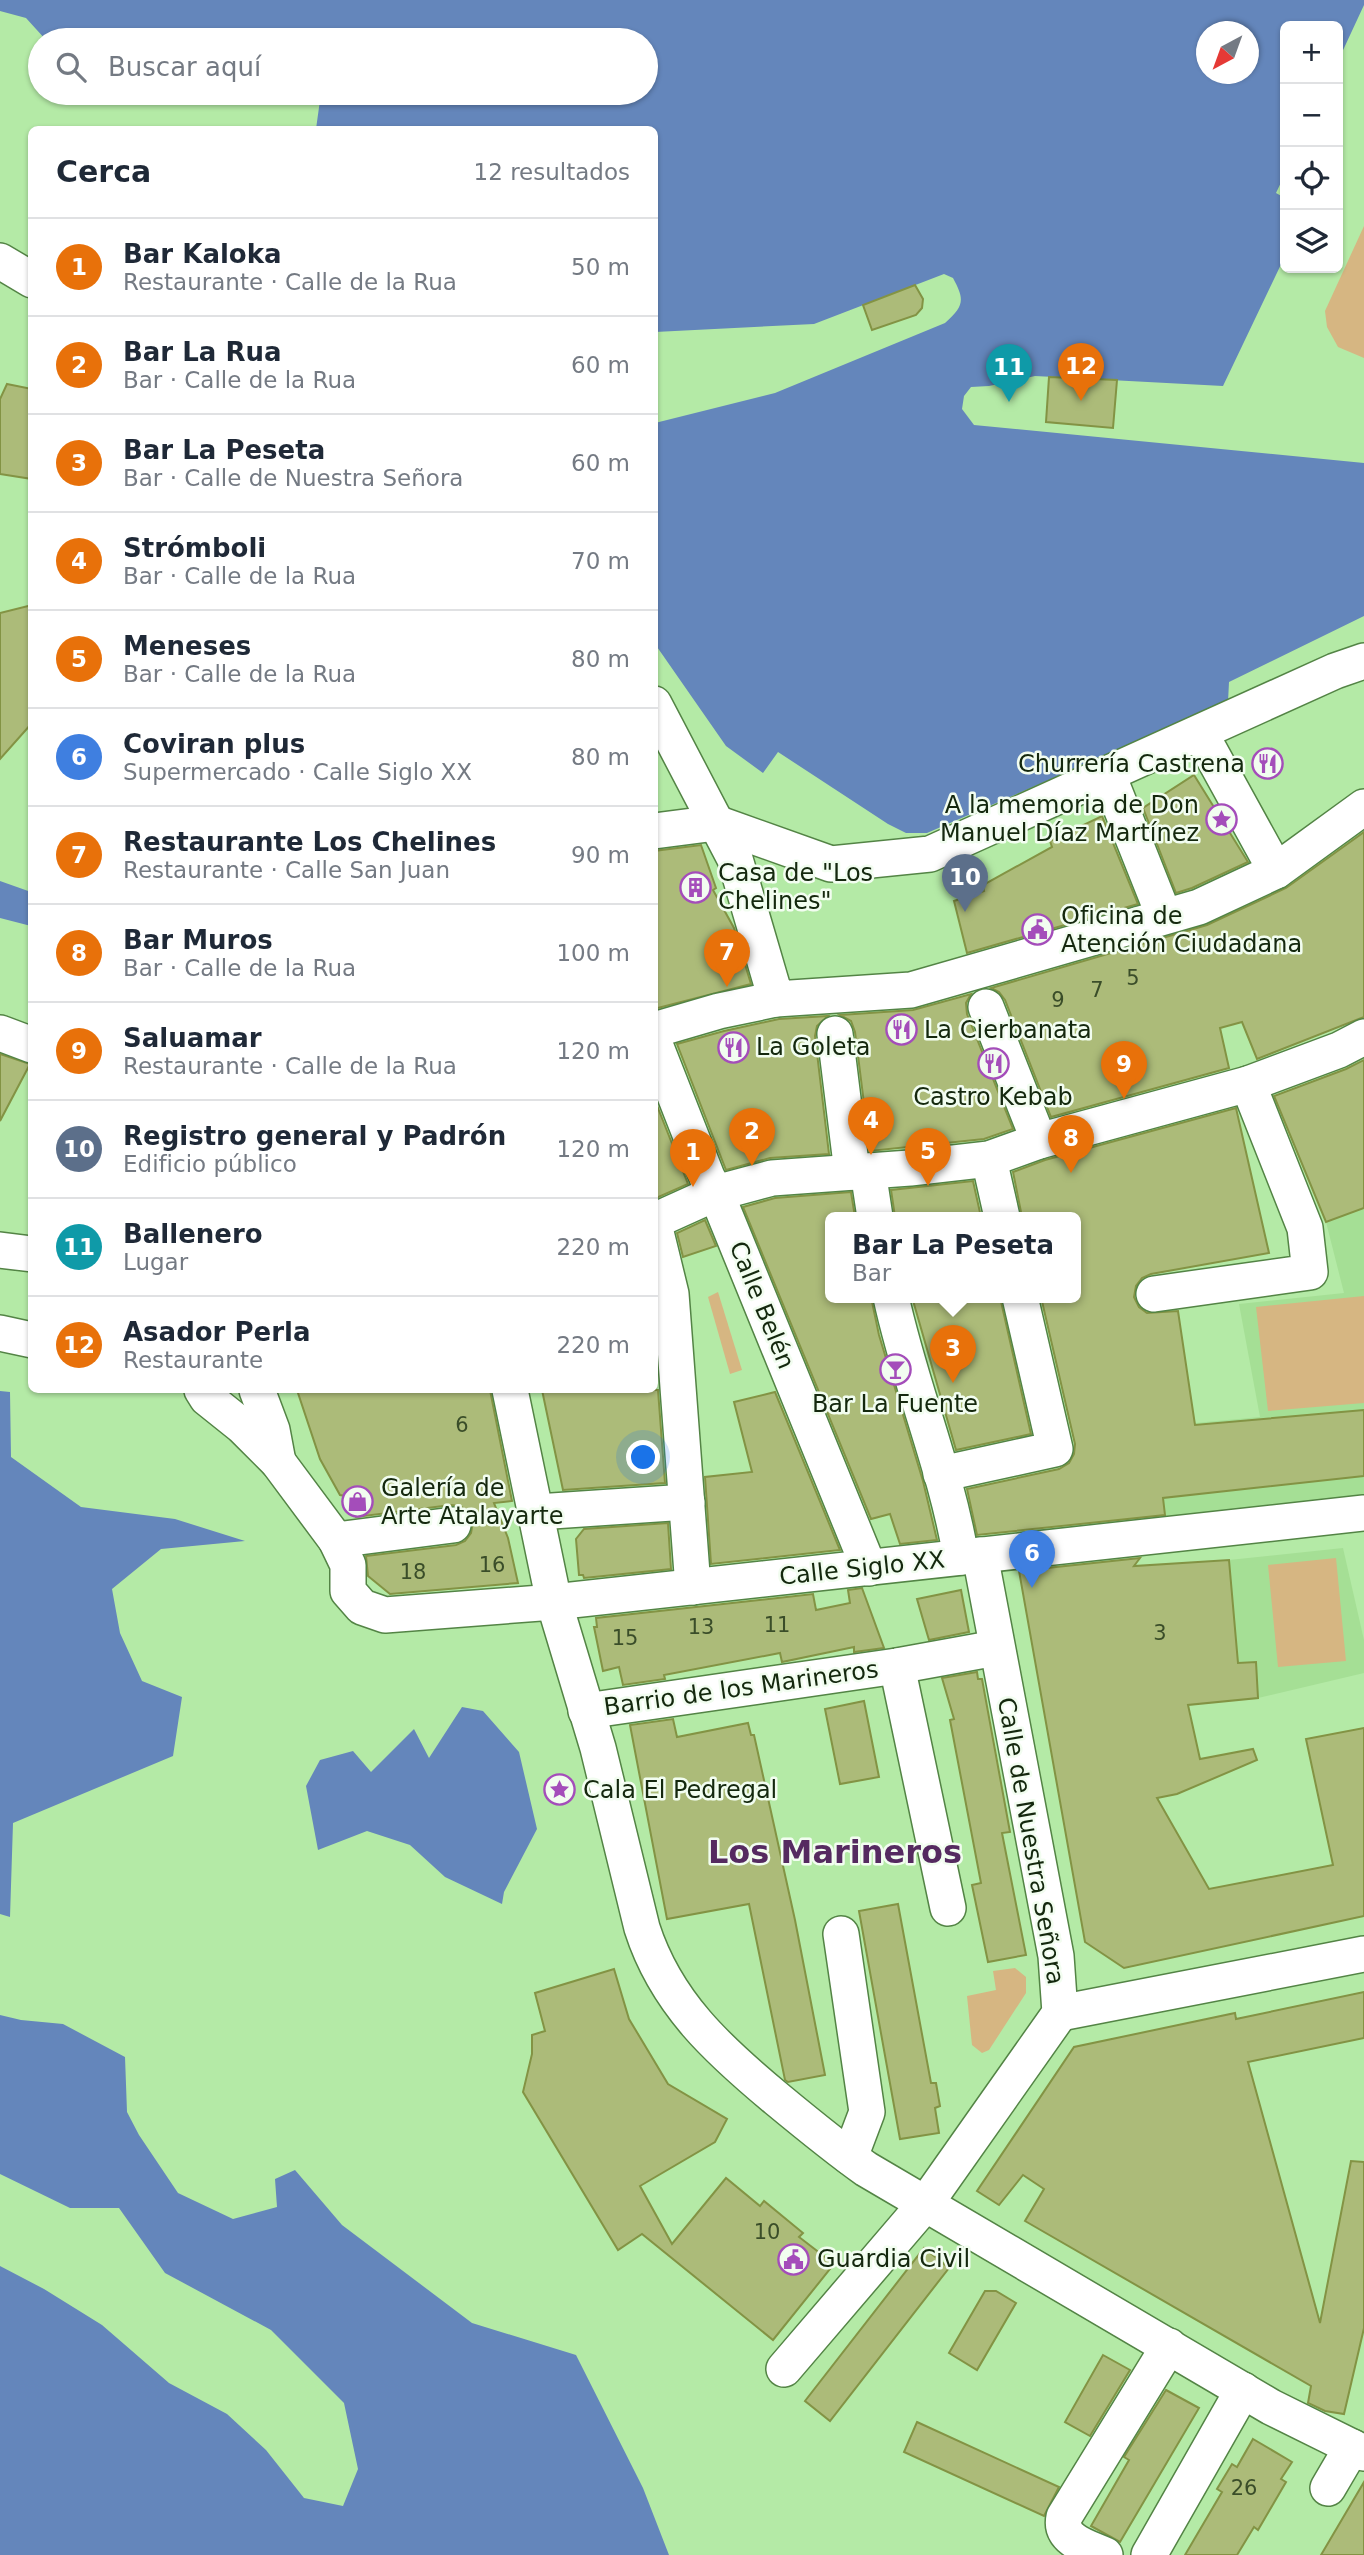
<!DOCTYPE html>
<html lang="es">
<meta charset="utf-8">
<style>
:root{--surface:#fff;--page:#f2f2f3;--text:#1f2937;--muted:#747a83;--line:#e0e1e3;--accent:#a44dba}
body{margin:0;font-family:"DejaVu Sans",sans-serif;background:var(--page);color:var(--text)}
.controls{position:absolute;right:21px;top:21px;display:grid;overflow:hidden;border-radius:10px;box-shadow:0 2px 5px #0004}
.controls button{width:63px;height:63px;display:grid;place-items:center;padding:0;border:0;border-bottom:2px solid var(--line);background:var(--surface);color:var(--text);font:35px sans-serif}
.compass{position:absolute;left:1196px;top:21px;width:63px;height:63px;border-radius:50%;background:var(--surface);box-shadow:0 2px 5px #0004;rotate:221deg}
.you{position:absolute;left:644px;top:1458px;width:24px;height:24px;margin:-18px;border:5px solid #fff;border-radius:50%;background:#1a73e8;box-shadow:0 0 0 10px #1a73e833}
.badge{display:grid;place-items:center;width:46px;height:46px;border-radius:50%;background:var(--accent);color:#fff;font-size:23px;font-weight:700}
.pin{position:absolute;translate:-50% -58px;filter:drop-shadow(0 2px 4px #0008)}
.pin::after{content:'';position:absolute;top:37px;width:24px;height:21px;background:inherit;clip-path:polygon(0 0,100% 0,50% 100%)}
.popup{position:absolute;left:825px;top:1212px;width:256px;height:91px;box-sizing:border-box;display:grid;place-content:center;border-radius:10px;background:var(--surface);filter:drop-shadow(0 2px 5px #0005);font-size:23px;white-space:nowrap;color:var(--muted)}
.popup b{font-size:26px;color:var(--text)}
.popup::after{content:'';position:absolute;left:50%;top:100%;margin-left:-14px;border:14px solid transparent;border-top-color:var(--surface)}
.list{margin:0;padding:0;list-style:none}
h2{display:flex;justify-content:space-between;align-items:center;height:91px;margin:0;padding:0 28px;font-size:30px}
h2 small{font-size:23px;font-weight:400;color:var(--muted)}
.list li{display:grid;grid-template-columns:46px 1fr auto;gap:21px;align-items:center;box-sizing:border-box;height:98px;padding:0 28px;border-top:2px solid var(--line)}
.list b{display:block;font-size:26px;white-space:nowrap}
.list p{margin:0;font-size:23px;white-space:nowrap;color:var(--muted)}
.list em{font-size:23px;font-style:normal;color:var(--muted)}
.icon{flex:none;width:38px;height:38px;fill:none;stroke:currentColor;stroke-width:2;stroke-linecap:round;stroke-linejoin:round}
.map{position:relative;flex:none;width:1364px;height:2555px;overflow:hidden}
.search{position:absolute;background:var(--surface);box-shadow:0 2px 5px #0004;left:28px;top:28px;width:630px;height:77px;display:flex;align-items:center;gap:18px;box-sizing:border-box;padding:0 24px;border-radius:38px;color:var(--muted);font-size:26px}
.panel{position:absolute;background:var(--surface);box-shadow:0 2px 5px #0004;left:28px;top:126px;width:630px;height:1267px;border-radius:10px}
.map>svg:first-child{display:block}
.built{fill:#a5df95}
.green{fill:#d6b682}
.water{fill:#6486bb;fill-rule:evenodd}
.building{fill:#acbb79;stroke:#839344;stroke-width:2}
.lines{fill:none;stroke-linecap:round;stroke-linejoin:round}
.street-casing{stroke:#538445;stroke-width:38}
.street{stroke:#fff;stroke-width:35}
.labels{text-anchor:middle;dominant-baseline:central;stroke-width:5;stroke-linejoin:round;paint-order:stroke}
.number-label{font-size:21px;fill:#3a4d29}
.poi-label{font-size:24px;fill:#14280e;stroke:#f2fdf0;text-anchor:start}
.street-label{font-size:24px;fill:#14280e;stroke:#f2fdf0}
.district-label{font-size:32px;font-weight:bold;fill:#552a60;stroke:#f2fdf0}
</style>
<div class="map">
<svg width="1364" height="2555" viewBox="0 0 1364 2555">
<rect width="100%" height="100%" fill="#b4eaa6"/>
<g class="built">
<path d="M1364,1208V1499L1165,1518L1155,1430L1195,1423L1260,1417L1239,1304L1344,1293L1326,1222Z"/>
<path d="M1343,1548L1364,1640V1673L1258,1698L1120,1712L1229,1560Z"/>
</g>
<g class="green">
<path d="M1364,226V358L1338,347L1327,327L1325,311Z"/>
<path d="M718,1292L742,1370L730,1374L708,1297Z"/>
<path d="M1364,1296V1403L1268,1411L1256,1307Z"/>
<path d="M1336,1558L1346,1661L1278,1667L1268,1565Z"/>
<path d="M1015,1968L1026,1977V1993L989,2050L982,2053L972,2045L967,1996L996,1990L993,1971Z"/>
</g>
<g class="water">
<path d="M0,0H1364V5L1338,61V26H1285V174L1276,193L1285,198V256L1223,386L1035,376L989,386L971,387L964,396L962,409L974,425L1364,463V616L1229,682L1228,702L927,833H906L888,824L778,752L763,773L726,746L655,644V423L775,393L945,323C964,306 965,300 953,278L944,274L814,324L655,332L654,130L316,129L321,93H646V40H46L26,18L0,11ZM1206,32H1248V74H1206Z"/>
<path d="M0,881L31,892V926L0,918Z"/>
<path d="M0,1391L10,1392L11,1457L81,1507L175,1519L245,1541L161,1549L112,1589L120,1633L142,1681L182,1697L173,1756L13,1823L10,1917L0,1914Z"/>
<path d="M462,1707L483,1711L519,1752L537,1829L504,1892L502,1904L445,1877L410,1845L367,1831L318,1850L306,1786L320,1760L353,1751L371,1772L414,1729L429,1758Z"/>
<path d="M0,2015L21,2020L63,2024L125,2057L127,2112L139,2135L178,2193L233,2219L277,2207L275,2179L295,2170L342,2225L472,2323L576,2355L643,2488L669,2555H0V2266L44,2289L102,2325L169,2383L227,2414L266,2450L304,2498L343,2506L358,2469L344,2403L271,2330L165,2273L119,2208H70L0,2174Z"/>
</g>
<g class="building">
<path d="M915,285L923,299L922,308L916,315L872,330L863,305Z"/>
<path d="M1049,377L1117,380L1113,428L1046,422Z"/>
<path d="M7,384L32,389V479L0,474V399Z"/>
<path d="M32,605V723L0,759V613Z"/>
<path d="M1194,775L1248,862L1192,888L1176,893L1143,808Z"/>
<path d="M1102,816L1138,904L967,953L954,901L984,891L983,885L1052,847L1050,841Z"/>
<path d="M1364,832V1017L1257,1059L1242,1022L1220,1028L1229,1068L1051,1117L1005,1000L999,992L991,988L1207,925L1286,888Z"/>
<path d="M701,845L716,888L713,890L734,928L751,984L654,1009V851Z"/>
<path d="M971,994L966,1003L967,1014L1013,1129L984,1139L870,1151L855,1032L851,1021L840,1015L913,1010Z"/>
<path d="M828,1016L817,1026L815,1036L829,1154L770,1158L726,1170L677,1044L724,1031L779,1019Z"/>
<path d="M0,1054L30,1064L0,1121Z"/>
<path d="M1364,1060V1208L1326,1222L1274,1096L1346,1069Z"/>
<path d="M654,1098L688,1184L654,1199Z"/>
<path d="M1236,1108L1269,1253L1151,1274L1142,1278L1136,1286L1134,1297L1139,1307L1147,1313L1178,1311L1195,1425L1364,1410V1476L1163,1498L1165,1515L977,1535L967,1489L1059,1469L1069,1463L1074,1454L1075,1444L1041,1297H1075V1217H1022L1013,1172L1045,1160Z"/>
<path d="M973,1181L981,1217H895L891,1190Z"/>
<path d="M851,1192L855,1217H830V1297H871L879,1335L923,1481L937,1540L900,1544L890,1514L871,1519L743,1207L775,1198Z"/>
<path d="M705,1220L716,1246L683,1257L677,1233Z"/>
<path d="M912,1297H1000L1031,1434L956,1450Z"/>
<path d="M297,1390H490L512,1501L494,1503L508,1538L518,1583L390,1594L368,1576L366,1556L456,1545L465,1541L471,1533L473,1522L469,1512L460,1506L451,1505L356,1517L345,1496L340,1495L320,1459Z"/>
<path d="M542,1390H658L665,1483L563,1490Z"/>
<path d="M775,1392L840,1550L711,1564L705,1477L752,1472L734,1402Z"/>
<path d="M668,1523L671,1569L594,1577L584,1578L583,1575H579L576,1539L584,1529Z"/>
<path d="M1140,1558L1134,1566L1229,1560L1238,1663L1256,1662L1258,1698L1188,1705L1200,1759L1253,1749L1257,1760L1177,1794L1157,1798L1209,1889L1333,1865L1306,1739L1364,1728V1916L1124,1968L1085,1942L1019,1571Z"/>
<path d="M862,1588L884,1648L854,1652V1647L782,1662L780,1653L664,1675L665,1679L623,1685L619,1667L603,1671L594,1627H597L596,1618L813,1594L816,1610L850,1603L848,1590Z"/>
<path d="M961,1590L969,1632L929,1640L917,1599Z"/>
<path d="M977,1672L978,1679H982L1010,1832L1002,1833L1026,1955L988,1962L972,1885L981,1883L950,1720L954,1719L942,1678Z"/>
<path d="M864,1701L879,1777L840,1784L825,1709Z"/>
<path d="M673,1719L677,1737L748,1723L751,1735H754L795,1920L825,2075L788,2082L785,2080L749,1904L667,1919L630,1725Z"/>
<path d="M898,1904L931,2083H936L940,2106L935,2108L939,2133L900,2139L859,1911Z"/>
<path d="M614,1969L629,2019L668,2084L727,2119L715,2142L640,2186L672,2244L726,2178L760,2206L764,2201L803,2233L799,2237L834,2264L773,2340L642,2234L618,2250L523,2092L532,2054V2035L545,2031L535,1993Z"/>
<path d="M1364,1992V2038L1248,2062L1320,2323L1351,2161L1364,2162V2328L1344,2414L1325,2411L1308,2403L1311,2386L1025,2221L1044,2189L1023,2175L999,2205L977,2191L1074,2047L1235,2013L1236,2019Z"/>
<path d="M924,2248L949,2268L830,2421L805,2401Z"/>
<path d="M985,2291H996L1016,2303L977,2370L949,2353Z"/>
<path d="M1103,2355L1130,2370L1090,2436L1065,2422Z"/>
<path d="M1166,2390L1199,2408L1120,2542L1091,2526L1129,2460L1124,2457Z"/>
<path d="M917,2422L1059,2487L1044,2516L904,2452Z"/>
<path d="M1253,2439L1292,2462L1281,2479L1286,2482L1258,2530L1254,2527L1237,2555H1185L1222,2492L1217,2489L1232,2464L1237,2467Z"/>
<path d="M1364,2482V2555H1321Z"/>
</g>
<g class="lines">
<defs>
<g id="street">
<path d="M0,261L32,280"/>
<path d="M654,704L735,859L776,999L911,990L1199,907L1276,871L1364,807"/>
<path d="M1200,733L1276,871"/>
<path d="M1108,775L1164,916"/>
<path d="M654,831L716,823L831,864L930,854L1335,671L1364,661"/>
<path d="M986,1007L1039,1141"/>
<path d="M654,1030L719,1011L776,999"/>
<path d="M0,1033L32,1045"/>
<path d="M835,1034L852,1172"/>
<path d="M654,1042L707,1177L716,1193L869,1568"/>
<path d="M989,1159L1002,1217"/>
<path d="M868,1171L875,1217"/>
<path d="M654,1221L716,1193L772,1178L910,1168L989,1159L1039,1141L1248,1084L1339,1050L1364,1037"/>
<path d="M654,1224L671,1294L693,1587"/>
<path d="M0,1250L32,1254"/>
<path d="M1154,1294L1310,1272L1305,1228L1248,1084"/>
<path d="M891,1297C910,1385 946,1468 961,1557"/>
<path d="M0,1333L32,1340"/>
<path d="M202,1390L207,1398L242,1426L278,1462L336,1540L348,1565V1591L362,1607L385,1615L554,1602L1364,1513"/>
<path d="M257,1390L272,1430L278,1462"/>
<path d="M510,1390L554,1602L598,1748L642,1928C666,2003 718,2050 777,2099C806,2123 835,2147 866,2169L1271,2407L1364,2453"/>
<path d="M941,1474L1055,1449L1020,1297"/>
<path d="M537,1512L687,1502"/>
<path d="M336,1540L453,1525"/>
<path d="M897,1666L948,1908"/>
<path d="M586,1711L897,1666L996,1648"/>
<path d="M841,1934L867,2112L850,2157"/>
<path d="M1060,2013L1364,1954"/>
<path d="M784,2369L926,2203L1060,2013L1056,1956L980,1555"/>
<path d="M1328,2488L1352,2447"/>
<path d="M1105,2555C1087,2547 1059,2540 1064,2517L1169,2346"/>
<path d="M1149,2555L1243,2390"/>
</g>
</defs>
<use href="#street" class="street-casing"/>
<use href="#street" class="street"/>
</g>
<defs>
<symbol id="restaurant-ring" viewBox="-11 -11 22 22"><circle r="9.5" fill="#f2fdf0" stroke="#a44dba" stroke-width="1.5"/><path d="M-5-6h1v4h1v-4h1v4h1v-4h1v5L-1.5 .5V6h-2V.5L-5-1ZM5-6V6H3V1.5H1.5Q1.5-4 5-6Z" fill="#a44dba"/></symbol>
<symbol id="sight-ring" viewBox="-11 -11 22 22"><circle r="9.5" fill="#f2fdf0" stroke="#a44dba" stroke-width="1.5"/><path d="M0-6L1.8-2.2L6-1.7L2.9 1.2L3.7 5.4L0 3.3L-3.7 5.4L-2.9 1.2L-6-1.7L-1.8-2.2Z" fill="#a44dba"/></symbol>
<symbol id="building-ring" viewBox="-11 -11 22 22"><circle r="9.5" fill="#f2fdf0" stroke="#a44dba" stroke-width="1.5"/><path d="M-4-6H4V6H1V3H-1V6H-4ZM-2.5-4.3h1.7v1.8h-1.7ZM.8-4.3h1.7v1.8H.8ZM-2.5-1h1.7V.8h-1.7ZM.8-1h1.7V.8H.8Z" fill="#a44dba"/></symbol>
<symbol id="civic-ring" viewBox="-11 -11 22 22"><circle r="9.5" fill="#f2fdf0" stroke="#a44dba" stroke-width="1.5"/><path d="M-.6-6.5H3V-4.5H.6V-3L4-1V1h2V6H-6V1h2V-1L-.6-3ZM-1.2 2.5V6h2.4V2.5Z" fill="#a44dba"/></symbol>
<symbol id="bar-ring" viewBox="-11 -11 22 22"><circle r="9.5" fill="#f2fdf0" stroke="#a44dba" stroke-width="1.5"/><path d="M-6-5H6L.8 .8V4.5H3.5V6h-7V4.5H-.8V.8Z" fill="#a44dba"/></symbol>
<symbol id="shop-ring" viewBox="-11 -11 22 22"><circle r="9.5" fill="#f2fdf0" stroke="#a44dba" stroke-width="1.5"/><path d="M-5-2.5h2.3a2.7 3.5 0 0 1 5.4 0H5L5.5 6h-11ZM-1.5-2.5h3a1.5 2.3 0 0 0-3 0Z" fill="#a44dba"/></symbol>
</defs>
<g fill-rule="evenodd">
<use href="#restaurant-ring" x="1250" y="746" width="35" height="35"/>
<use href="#sight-ring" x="1204" y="802" width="35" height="35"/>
<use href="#building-ring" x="678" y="870" width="35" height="35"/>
<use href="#civic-ring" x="1020" y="912" width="35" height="35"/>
<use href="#restaurant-ring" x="884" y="1012" width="35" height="35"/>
<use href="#restaurant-ring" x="716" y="1030" width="35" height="35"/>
<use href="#restaurant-ring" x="976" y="1046" width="35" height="35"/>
<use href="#bar-ring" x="878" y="1352" width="35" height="35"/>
<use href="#shop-ring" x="340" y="1484" width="35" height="35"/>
<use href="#sight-ring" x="542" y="1772" width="35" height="35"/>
<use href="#civic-ring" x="776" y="2242" width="35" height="35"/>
</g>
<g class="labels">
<g class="number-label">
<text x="1133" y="978">5</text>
<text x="1097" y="990">7</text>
<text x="1058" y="1000">9</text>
<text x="462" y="1425">6</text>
<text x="492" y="1565">16</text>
<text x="413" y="1572">18</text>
<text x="777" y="1625">11</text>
<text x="701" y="1627">13</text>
<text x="1160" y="1633">3</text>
<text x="625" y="1638">15</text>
<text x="767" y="2232">10</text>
<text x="1244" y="2488">26</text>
</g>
<g class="poi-label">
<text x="1245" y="764" text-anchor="end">Churrería Castrena</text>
<text x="1199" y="805" text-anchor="end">A la memoria de Don<tspan x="1199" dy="28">Manuel Díaz Martínez</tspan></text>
<text x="718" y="873">Casa de "Los<tspan x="718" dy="28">Chelines"</tspan></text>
<text x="1061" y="916">Oficina de<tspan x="1061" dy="28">Atención Ciudadana</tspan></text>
<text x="924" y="1030">La Cierbanata</text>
<text x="756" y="1047">La Goleta</text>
<text x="993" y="1097" text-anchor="middle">Castro Kebab</text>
<text x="895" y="1404" text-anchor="middle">Bar La Fuente</text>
<text x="381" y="1488">Galería de<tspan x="381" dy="28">Arte Atalayarte</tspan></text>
<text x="583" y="1790">Cala El Pedregal</text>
<text x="817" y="2259">Guardia Civil</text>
</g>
<g class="street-label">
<text transform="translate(762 1305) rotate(68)">Calle Belén</text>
<text transform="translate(862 1568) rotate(-6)">Calle Siglo XX</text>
<text transform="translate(741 1688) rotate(-8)">Barrio de los Marineros</text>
<text transform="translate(1031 1841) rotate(80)">Calle de Nuestra Señora</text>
</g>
<g class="district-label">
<text x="835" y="1852">Los Marineros</text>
</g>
</g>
</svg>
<div class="controls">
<button>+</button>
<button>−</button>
<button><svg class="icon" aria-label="locate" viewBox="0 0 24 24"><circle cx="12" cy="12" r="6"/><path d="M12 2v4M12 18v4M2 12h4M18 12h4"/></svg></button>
<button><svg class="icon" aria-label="layers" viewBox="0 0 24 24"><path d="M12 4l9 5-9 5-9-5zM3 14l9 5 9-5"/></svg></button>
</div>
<svg class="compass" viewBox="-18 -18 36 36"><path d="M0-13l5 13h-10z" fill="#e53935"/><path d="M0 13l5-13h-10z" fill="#747a83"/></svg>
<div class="you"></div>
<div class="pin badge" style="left:693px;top:1187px;background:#e8710a">1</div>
<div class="pin badge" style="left:752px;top:1166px;background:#e8710a">2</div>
<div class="pin badge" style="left:953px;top:1383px;background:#e8710a">3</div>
<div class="popup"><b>Bar La Peseta</b>Bar</div>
<div class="pin badge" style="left:871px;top:1155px;background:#e8710a">4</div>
<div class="pin badge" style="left:928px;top:1186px;background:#e8710a">5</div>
<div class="pin badge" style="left:1032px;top:1588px;background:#3f7fe0">6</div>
<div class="pin badge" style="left:727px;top:987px;background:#e8710a">7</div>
<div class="pin badge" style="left:1071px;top:1173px;background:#e8710a">8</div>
<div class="pin badge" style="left:1124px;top:1099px;background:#e8710a">9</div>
<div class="pin badge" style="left:965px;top:912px;background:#5c6f8a">10</div>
<div class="pin badge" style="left:1009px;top:402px;background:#0f9aa8">11</div>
<div class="pin badge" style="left:1081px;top:401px;background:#e8710a">12</div>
<div class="search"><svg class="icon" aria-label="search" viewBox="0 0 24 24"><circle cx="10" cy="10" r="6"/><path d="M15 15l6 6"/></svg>Buscar aquí</div>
<section class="panel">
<h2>Cerca<small>12 resultados</small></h2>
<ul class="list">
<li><span class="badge" style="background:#e8710a">1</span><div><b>Bar Kaloka</b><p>Restaurante · Calle de la Rua</p></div><em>50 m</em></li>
<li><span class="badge" style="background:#e8710a">2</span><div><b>Bar La Rua</b><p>Bar · Calle de la Rua</p></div><em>60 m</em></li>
<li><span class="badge" style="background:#e8710a">3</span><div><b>Bar La Peseta</b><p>Bar · Calle de Nuestra Señora</p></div><em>60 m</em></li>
<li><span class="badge" style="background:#e8710a">4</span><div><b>Strómboli</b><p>Bar · Calle de la Rua</p></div><em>70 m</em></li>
<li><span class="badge" style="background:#e8710a">5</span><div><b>Meneses</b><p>Bar · Calle de la Rua</p></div><em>80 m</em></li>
<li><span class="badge" style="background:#3f7fe0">6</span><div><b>Coviran plus</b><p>Supermercado · Calle Siglo XX</p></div><em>80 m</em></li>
<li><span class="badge" style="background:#e8710a">7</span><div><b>Restaurante Los Chelines</b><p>Restaurante · Calle San Juan</p></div><em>90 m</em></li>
<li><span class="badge" style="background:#e8710a">8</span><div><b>Bar Muros</b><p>Bar · Calle de la Rua</p></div><em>100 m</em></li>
<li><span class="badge" style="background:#e8710a">9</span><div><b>Saluamar</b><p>Restaurante · Calle de la Rua</p></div><em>120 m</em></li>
<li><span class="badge" style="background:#5c6f8a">10</span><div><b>Registro general y Padrón</b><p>Edificio público</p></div><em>120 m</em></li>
<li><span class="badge" style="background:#0f9aa8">11</span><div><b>Ballenero</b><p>Lugar</p></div><em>220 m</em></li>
<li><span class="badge" style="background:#e8710a">12</span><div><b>Asador Perla</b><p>Restaurante</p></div><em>220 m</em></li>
</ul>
</section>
</div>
